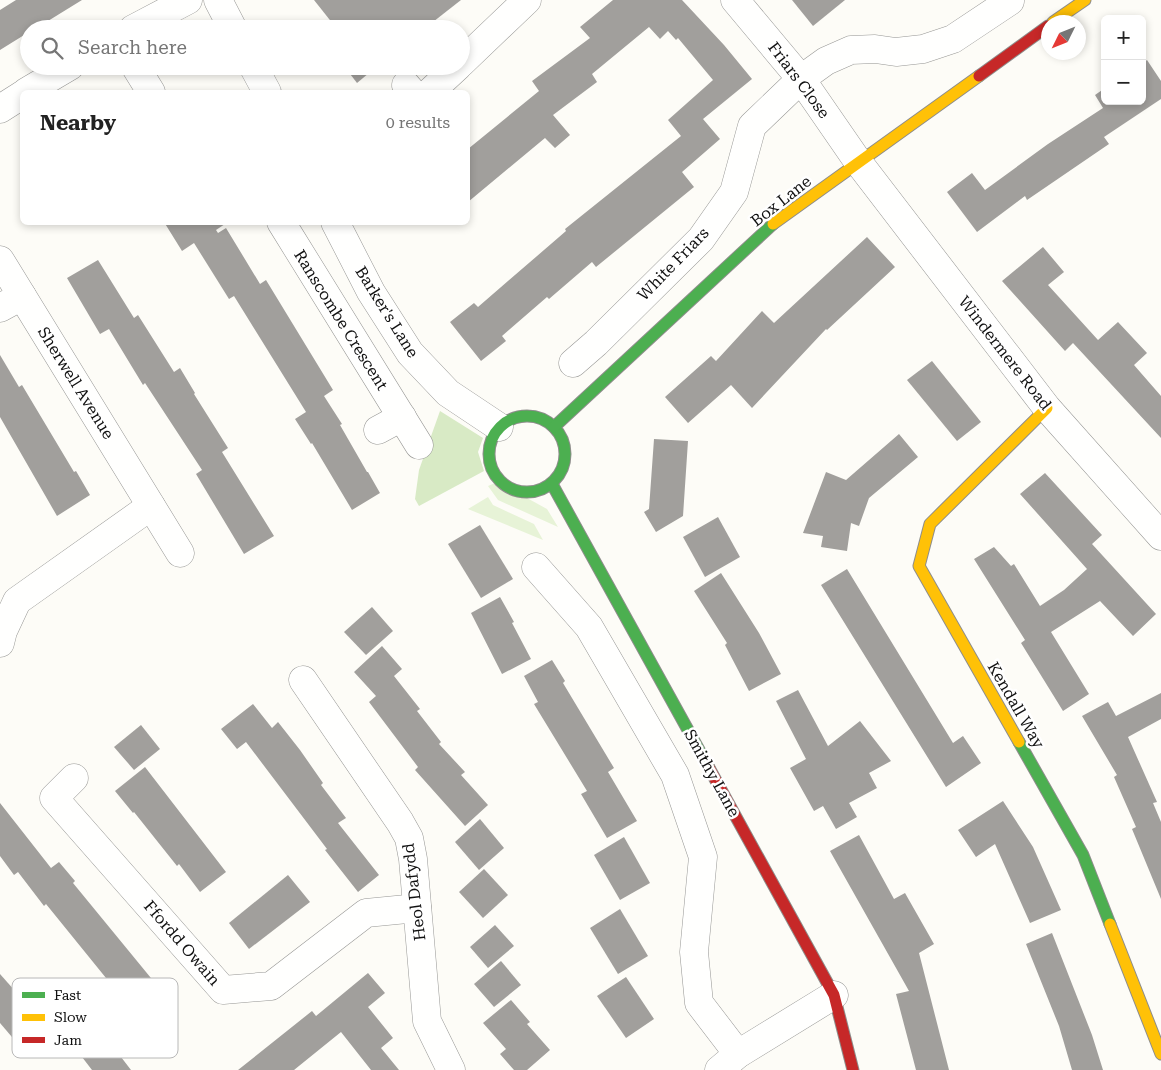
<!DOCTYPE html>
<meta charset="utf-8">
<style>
:root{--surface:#fff;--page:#f2f2f2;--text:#222;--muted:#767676;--line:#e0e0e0}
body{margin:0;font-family:"Roboto Serif",serif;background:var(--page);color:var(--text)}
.controls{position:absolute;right:15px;top:15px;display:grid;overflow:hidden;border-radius:8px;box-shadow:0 2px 8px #0003}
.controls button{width:45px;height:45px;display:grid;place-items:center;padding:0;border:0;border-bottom:1px solid var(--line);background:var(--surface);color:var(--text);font:25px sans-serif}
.compass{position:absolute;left:1041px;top:15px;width:45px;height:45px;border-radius:50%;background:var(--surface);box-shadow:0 2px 8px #0003;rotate:227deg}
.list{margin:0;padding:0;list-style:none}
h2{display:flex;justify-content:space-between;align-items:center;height:65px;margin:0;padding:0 20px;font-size:21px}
h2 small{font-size:16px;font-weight:400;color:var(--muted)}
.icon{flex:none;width:28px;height:28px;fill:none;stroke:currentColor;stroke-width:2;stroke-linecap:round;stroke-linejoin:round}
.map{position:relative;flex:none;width:1161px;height:1070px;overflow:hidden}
.search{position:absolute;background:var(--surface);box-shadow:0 2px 8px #0003;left:20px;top:20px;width:450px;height:55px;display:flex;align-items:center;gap:12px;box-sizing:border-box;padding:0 18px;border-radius:28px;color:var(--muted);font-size:19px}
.panel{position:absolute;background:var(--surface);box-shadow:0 2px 8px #0003;left:20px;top:90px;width:450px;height:135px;border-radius:8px}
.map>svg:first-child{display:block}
.green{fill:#e7f3d7}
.forest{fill:#d8eac5}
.building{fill:#a19f9c}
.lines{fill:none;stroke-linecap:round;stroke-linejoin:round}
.street-casing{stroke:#979795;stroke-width:29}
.fast-casing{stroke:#8e8d8b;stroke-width:13}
.slow-casing{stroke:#8e8d8b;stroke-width:13}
.jam-casing{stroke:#8e8d8b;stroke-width:13}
.street{stroke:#fffffe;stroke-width:28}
.fast{stroke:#4caf50;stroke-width:11}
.slow{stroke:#ffc107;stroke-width:11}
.jam{stroke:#c62828;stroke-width:11}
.labels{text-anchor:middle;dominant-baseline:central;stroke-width:5;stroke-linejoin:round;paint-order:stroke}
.street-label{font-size:16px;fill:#111;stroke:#fff}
.key{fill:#fff;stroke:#b8b8b8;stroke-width:1}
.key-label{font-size:14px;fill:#111}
</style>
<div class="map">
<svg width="1161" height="1070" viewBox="0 0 1161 1070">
<rect width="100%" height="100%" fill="#fdfcf7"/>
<g class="green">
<path d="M495,483L506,492L527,498L547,509L558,527L498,500L488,486Z"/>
<path d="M488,497L493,505L534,524L543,540L468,509Z"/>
</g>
<path class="forest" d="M440,411L483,438L478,452L484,471L419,506L415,499L419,470Z"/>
<g class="building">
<path d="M16,0H82L35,29H29V32L0,50V10Z"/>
<path d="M314,0H461L424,29H337Z"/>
<path d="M613,0H682L724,45L752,79L703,119L720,139L682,172L694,187L596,267L592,262L549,299L547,297L502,336L506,341L481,361L450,322L474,303L478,307L566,231L565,229L681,136L668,120L713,80L678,38L676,40L668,31L660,39L649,27L592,74L597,82L553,115L570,135L555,148L545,138L468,202V149L539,91L532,81L590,38L580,27Z"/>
<path d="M792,0H845L813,26Z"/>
<path d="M1147,60L1161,81V99L1104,137L1109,144L1027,200L1025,196L977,232L947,192L972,173L985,190L1048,144L1103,108L1095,95L1105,88V101H1142V64Z"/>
<path d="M344,66H374L375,68L357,83Z"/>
<path d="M164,222H228L216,230L218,233L226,228L260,284L266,280L333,390L324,396L342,424L340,425L367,472H368L380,493L352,510L312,443L311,444L295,419L306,412L234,296L229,299L194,243L182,251Z"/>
<path d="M867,237L895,267L827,330L826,329L752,408L731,385L688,423L665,397L711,356L716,361L762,311L774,323Z"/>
<path d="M1043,247L1064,272L1048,285L1098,340L1118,322L1147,353L1134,365L1161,396V438L1073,343L1065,351L1002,281Z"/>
<path d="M98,260L134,318L138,315L174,372L180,368L195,393L194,394L228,448L222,452L274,536L244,554L196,474L202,470L145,383L143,385L109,329L100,334L67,278Z"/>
<path d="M0,355L19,387L22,385L74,472L76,471L90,495L57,516L0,417Z"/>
<path d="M932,361L981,422L957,441L907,380Z"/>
<path d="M899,434L918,457L869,498L859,526L851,523L847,551L821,547L823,536L803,533L826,472L846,480Z"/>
<path d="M654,439L688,441L683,516L656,532L644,512L649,509Z"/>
<path d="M1045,473L1102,535L1092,544L1156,614L1133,636L1100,601L1051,632L1089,694L1063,711L1021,643L1025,640L974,559L994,547L1011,566L1014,564L1040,606L1064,590L1087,569L1020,494Z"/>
<path d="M718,517L740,557L705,577L683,537Z"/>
<path d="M480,525L513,579L481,598L448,544Z"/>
<path d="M847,569L953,743L963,736L981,763L946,787L821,585Z"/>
<path d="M721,573L759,633L781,674L749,691L725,645L727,643L694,591Z"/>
<path d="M500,597L514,622L512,623L531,659L502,674L471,613Z"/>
<path d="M372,607L393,631L366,655L344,632Z"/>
<path d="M382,646L402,669L394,676L420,709L417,711L441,742L439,744L465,772L461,775L488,805L465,826L415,770L418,767L369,702L376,696L354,672Z"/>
<path d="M552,660L565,681L563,683L614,768L608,772L637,821L607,838L581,794L587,791L534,704L538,702L524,676Z"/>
<path d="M798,690L828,746L860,721L891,761L869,773L877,788L849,803L857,817L836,829L823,806L814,811L790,768L806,759L776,701Z"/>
<path d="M1161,693V719L1128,737L1157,802L1153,803L1161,822V899L1132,829L1136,827L1114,777L1117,775L1082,716L1108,702L1116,716Z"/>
<path d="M253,704L272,728L278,722L300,750L323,783L321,785L346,818L338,823L379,875L358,892L325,850L327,849L246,742L237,749L221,729Z"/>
<path d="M141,725L160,749L134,770L114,747Z"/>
<path d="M145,767L226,872L200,892L179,864L177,866L134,812L133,813L115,791Z"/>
<path d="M1003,801L1033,847L1061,910L1030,923L995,844L976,857L958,830Z"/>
<path d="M0,803L51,868L59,862L75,881L73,883L178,1011L121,1057L131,1070H92L82,1057L136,1015L46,904L44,906L18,872L14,875L0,856Z"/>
<path d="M480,819L504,848L479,870L455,842Z"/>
<path d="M859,835L894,899L905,893L934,944L919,953L949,1070H916L896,994L909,991L830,851Z"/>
<path d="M624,837L650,883L620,900L594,855Z"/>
<path d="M484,869L508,895L483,918L459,892Z"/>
<path d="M288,875L310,902L249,949L229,923Z"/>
<path d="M620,909L648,956L618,974L590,928Z"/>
<path d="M495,925L514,946L488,968L470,947Z"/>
<path d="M1052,933L1092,1035L1103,1070H1072L1059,1026L1026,944Z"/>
<path d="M501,961L521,985L494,1007L474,984Z"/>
<path d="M368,973L385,993L368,1007L393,1038L381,1048L399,1070H371L341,1032L294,1070H238L312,1011L316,1016Z"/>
<path d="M0,974L54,1035L29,1057L0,1023Z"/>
<path d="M626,977L654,1019L626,1038L597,996Z"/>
<path d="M511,1000L530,1022L527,1024L550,1050L527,1070H514L500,1054L506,1049L483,1023Z"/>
</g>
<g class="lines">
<defs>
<g id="street">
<path d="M218,0L233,29"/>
<path d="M735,0L801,79L859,163L1047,408L1161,536"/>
<path d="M133,29L188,0"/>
<path d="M461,63L527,0"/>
<path d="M135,66L151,92"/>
<path d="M253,66L267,92"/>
<path d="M406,85L412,92"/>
<path d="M26,92L70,66"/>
<path d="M430,92L458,66"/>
<path d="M0,109L22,95"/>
<path d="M281,222L419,445"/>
<path d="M335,222L371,292L410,353L448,393L499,427"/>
<path d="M0,260L180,553"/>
<path d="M0,308L22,296"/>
<path d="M573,363L596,343L701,239L734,192L752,126L801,79L826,61L851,50L875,49L896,52L923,49L953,39L1010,1"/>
<path d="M378,430L402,417"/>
<path d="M536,567L589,627L675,775L703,857L694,952L699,1003L738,1054"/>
<path d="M0,643L3,631L17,601L151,506"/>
<path d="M303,680L400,822L409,838L413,859L427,1021L451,1070"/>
<path d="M74,778L54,798L223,990L271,986L366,913L417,908"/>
<path d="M719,1070L738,1054L834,995"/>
</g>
<g id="fast">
<circle cx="527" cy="454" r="38"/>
<path d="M554,427L773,224"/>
<path d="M552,484L709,768"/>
<path d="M1019,742L1083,855L1110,924"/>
</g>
<g id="slow">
<path d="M1053,22L1085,0"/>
<path d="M773,224L979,76"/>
<path d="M1019,742L919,566L930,524L1047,408"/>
<path d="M1110,924L1161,1054"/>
</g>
<g id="jam">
<path d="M979,76L1048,26"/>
<path d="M709,768L834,995L853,1070"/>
</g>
</defs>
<use href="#street" class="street-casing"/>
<use href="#fast" class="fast-casing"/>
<use href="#slow" class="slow-casing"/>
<use href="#jam" class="jam-casing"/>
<use href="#street" class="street"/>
<use href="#fast" class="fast"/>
<use href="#slow" class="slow"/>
<use href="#jam" class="jam"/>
</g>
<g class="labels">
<g class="street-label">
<text transform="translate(799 80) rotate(53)">Friars Close</text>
<text transform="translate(781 201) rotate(-38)">Box Lane</text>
<text transform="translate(673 264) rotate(-46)">White Friars</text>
<text transform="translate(387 312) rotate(58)">Barker's Lane</text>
<text transform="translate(341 320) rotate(58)">Ranscombe Crescent</text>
<text transform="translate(1005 353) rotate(52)">Windermere Road</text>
<text transform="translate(76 383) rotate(58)">Sherwell Avenue</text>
<text transform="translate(1016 705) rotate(60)">Kendall Way</text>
<text transform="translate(712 773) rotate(61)">Smithy Lane</text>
<text transform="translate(414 892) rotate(-97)">Heol Dafydd</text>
<text transform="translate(182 943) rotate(49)">Ffordd Owain</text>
</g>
</g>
<rect x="12" y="978" width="166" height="80" rx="8" class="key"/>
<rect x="22" y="992" width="23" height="6" fill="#4caf50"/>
<rect x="22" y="1014" width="23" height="7" fill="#ffc107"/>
<rect x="22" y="1037" width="23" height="6" fill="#c62828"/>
<g class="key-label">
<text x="54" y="1000">Fast</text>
<text x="54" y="1022">Slow</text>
<text x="54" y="1045">Jam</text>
</g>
</svg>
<div class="controls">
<button>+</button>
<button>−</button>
</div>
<svg class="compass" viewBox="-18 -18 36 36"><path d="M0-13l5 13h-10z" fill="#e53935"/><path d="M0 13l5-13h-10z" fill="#767676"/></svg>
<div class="search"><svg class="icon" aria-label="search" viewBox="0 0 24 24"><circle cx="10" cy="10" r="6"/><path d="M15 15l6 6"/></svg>Search here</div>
<section class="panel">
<h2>Nearby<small>0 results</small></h2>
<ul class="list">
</ul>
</section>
</div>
